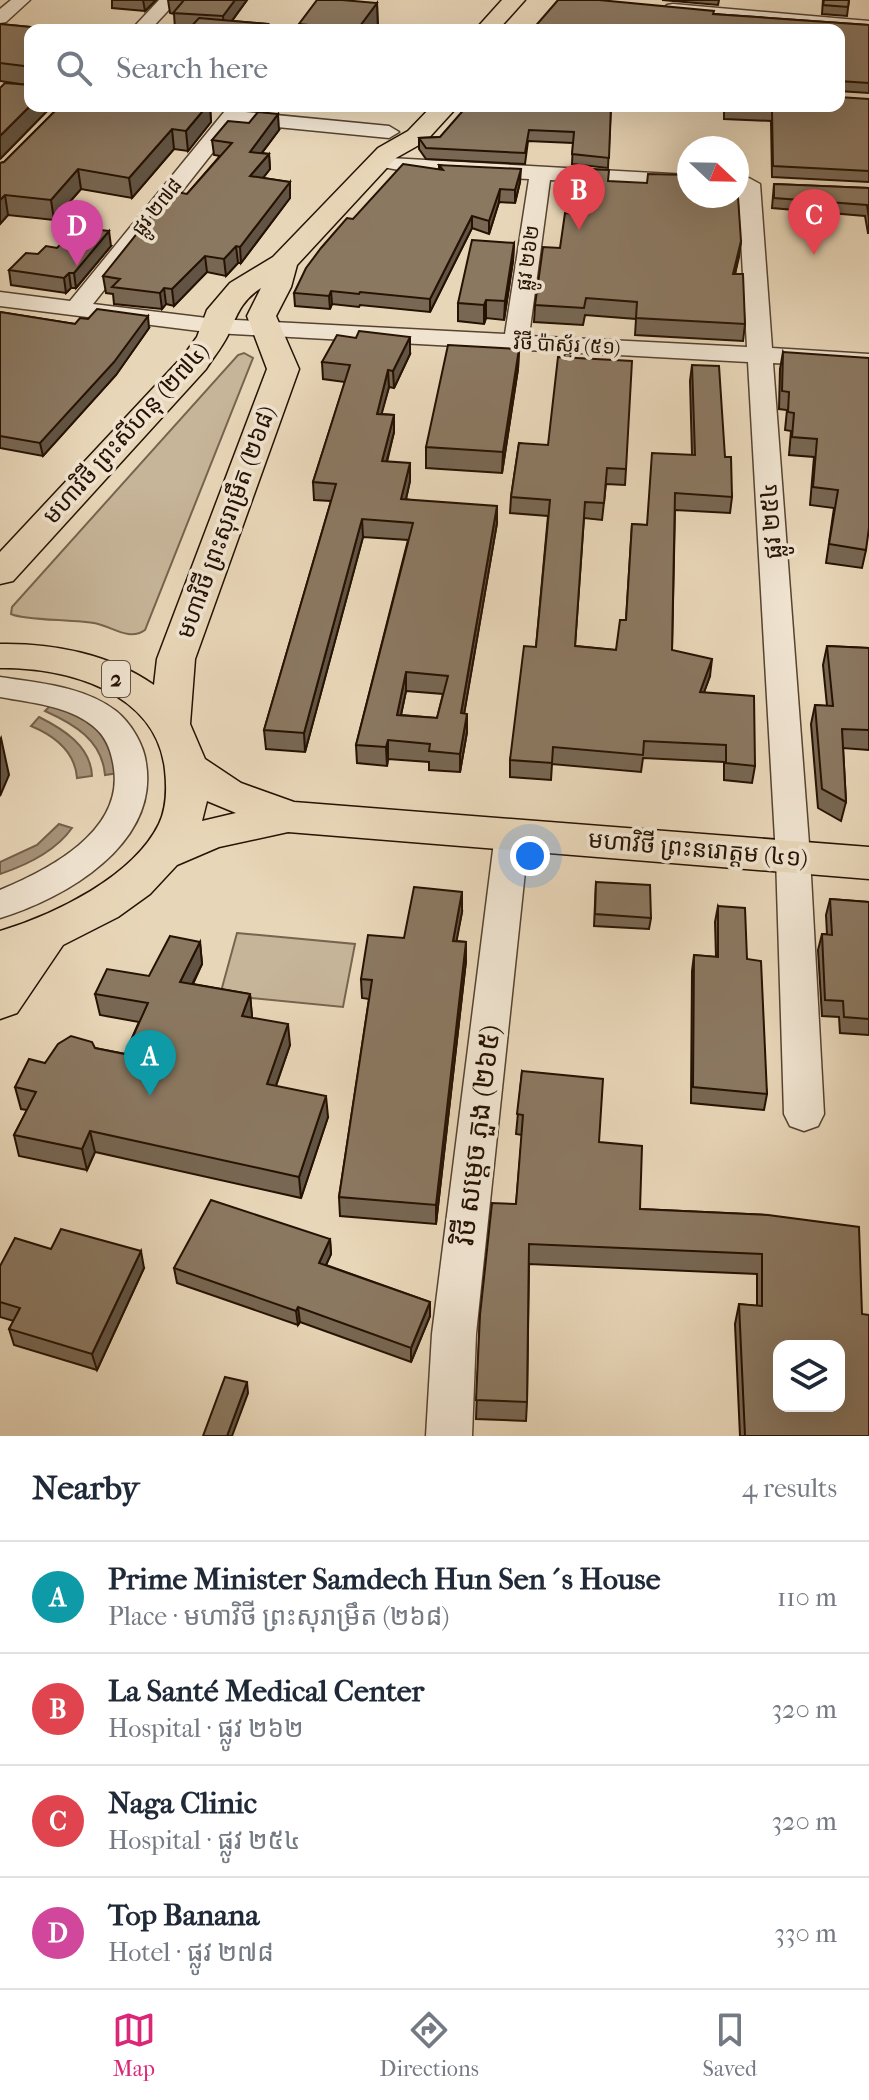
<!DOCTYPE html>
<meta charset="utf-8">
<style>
:root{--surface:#fff;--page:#f2f2f3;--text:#1f2937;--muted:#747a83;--line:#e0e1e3;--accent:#db2777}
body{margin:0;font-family:"IM FELL French Canon","Noto Sans Khmer",serif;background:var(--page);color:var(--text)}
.controls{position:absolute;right:24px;bottom:24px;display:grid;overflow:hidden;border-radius:16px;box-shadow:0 8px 32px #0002}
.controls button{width:72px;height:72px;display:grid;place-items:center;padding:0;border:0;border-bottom:2px solid var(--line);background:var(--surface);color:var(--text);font:40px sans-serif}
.compass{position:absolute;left:677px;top:136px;width:72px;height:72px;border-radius:50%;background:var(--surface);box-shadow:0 8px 32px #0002;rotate:112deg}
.you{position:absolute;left:530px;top:856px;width:28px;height:28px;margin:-20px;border:6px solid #fff;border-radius:50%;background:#1a73e8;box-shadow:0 0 0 12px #1a73e833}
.badge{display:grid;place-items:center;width:52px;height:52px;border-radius:50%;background:var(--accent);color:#fff;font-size:26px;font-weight:700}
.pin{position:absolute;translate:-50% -66px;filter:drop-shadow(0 2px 4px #0008)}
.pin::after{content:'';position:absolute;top:42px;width:28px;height:24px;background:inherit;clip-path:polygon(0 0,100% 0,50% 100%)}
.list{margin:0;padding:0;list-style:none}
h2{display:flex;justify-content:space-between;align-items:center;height:104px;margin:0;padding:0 32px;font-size:34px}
h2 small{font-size:26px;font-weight:400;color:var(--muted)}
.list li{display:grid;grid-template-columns:52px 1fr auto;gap:24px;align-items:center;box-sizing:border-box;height:112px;padding:0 32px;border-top:2px solid var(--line)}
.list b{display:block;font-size:30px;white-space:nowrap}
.list p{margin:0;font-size:26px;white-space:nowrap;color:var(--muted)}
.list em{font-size:26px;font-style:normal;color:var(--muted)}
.icon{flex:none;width:44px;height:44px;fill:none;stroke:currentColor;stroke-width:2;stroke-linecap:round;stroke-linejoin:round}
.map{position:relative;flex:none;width:869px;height:1436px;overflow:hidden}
.search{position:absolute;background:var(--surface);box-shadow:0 8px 32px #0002;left:24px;right:24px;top:24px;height:88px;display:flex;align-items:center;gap:20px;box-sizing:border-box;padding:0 28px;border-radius:16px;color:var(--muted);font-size:30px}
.sheet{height:552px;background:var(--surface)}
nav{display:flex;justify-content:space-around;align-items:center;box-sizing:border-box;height:112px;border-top:2px solid var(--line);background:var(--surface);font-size:22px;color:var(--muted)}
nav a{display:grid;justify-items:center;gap:4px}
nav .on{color:var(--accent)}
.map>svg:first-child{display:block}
.green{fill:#c7b599;stroke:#76644e;stroke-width:2}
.water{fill:#a6937a;stroke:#735f4a;stroke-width:2}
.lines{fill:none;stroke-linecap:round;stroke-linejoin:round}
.minor-casing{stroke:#564330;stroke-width:3}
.major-casing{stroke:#261203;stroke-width:3}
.minor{fill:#f0e4d1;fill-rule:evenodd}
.major{fill:#e8d6b8;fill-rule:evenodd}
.wall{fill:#786753;stroke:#261203;stroke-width:2;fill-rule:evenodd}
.shaded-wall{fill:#615444;stroke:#261203;stroke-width:2}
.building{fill:#8b7861;stroke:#261203;stroke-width:2;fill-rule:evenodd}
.labels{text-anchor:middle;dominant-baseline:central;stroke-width:7;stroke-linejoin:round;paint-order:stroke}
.far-street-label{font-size:20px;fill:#261203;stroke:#f0e4d1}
.shield{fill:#f0e4d1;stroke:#635141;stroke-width:2}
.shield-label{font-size:22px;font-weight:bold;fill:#261203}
.street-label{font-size:24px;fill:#261203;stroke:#f0e4d1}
.near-street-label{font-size:28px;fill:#261203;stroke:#f0e4d1}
</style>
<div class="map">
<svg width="869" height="1436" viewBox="0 0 869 1436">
<rect width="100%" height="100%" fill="#e8d6b8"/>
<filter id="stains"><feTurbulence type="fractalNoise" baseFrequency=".0025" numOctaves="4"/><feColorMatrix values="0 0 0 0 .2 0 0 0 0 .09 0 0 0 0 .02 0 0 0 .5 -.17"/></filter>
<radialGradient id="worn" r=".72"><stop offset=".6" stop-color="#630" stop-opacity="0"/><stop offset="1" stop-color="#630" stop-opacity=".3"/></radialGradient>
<g class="green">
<path d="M244,353L253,358L145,630C130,641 114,628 98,624C77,619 25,621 11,614L12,607L238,355Z"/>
<path d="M237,933L355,944L343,1007L220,995Z"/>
</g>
<g class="water">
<path d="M53,703C95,724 104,727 119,773L105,775C102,740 74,724 45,711Z"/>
<path d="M39,717C63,729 91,746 92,776L77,778C75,751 55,736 31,726Z"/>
<path d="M59,824L72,828C55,852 27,865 0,874V862L37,845Z"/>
</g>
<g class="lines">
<defs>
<g id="minor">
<path d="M11,0H30L6,22L0,23V9Z"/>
<path d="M159,0H178L150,30H131Z"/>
<path d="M673,4L869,21V31L667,13L664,9L667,5Z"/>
<path d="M229,106H249L245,112L389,126L399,132L389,138L236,123L93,304L215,319L505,334L529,179L415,173L372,165L369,161L372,157L689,175V187L550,180L529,336L747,347L738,184L749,178L760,184L772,348L869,354V368L773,363L810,857L824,1114L818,1126L804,1131L790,1126L784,1114L776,857L748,362L215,333L0,306V292L70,301Z"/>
<path d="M0,677C38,683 84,686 116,711C131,723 144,745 146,763C159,844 66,898 0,918V890C48,870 123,832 114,769C112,753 107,737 93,726C67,705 31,703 0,697Z"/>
<path d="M512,822L524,825L529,834L476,1334L472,1436H426L432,1334L495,834L500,825Z"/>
</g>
<g id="major">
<path d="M502,0H525L498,30H475Z"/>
<path d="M432,106H458L426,141L396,158L297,265L291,287L276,316L299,369L195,659L190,724L205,759L241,783L294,802L869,847V879L288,832L219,847L177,865L150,894L118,917L63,945L17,1013L0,1019V931C54,915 133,877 159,824C167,807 167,788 165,770C157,692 67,667 0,668V644C53,643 110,654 154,685L157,659L267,369L247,316L261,288C241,301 237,315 228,335C222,347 213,358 206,369L13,581L0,584V552L184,355L197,337L207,310L230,283L273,257L378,148L408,131ZM207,801L236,813L202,821Z"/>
</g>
</defs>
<use href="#minor" class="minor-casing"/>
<use href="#major" class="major-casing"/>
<use href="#minor" class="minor"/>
<use href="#major" class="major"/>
</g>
<g class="wall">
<path d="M112,0H156L145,11L112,8Z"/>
<path d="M168,0H247L232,21L268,24V30H188L189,29L175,28L174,14L170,13Z"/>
<path d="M662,0H719L718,5Z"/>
<path d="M823,0H849L847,16L822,14Z"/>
<path d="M377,3L378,30H299V24Z"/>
<path d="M713,14L869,25V93L839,91V30Z"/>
<path d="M0,24L62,30L30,106H52L0,159L27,85L0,81Z"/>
<path d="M869,99V182L772,177L771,121L724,119V106H839Z"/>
<path d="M60,106H226H210L211,122L188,151L174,149L132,198L81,189L54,220L8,215L0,224V163L4,162Z"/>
<path d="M611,106L608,168L572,164L573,143L528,141L525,164L426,159L419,149V138L440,137Z"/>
<path d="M279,130L262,153L269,154L270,169L263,178L290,182V198L241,263H238L226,276L207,272L174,306L166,304L162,309L114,304L113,294L106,293L103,276L187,194L220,156L214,155L212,140Z"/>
<path d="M439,165L520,182L515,203L499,202L489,234L472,228L430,312L360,305L359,307L332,304L330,309L295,306L294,293L353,219L439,169Z"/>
<path d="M608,181L741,241L735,274L745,324L743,341L635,335L636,319L585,315L583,325L534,322L535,305L560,248Z"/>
<path d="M774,184L869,188V233H868L865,216L772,208Z"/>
<path d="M514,243L513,261L504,320L486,318L484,324L458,321V303Z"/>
<path d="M111,246L76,288H71L66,293L11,285L9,270L38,254L57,248Z"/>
<path d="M0,312L75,324L149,328L116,375L43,456L0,448Z"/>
<path d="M519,349L518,369L502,473L426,468V447Z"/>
<path d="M783,352L866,550L862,568L826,563L834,508L810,505L814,457L789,455L791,431L785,430L787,410L779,409L780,369Z"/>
<path d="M410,354L394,388L389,387L381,414L394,415V432L387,462L410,481L406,499L497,523L464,713L467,732L460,772L429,770V762L388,759L387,766L357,763L356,745L408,540L363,537L305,752L266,749L264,730L331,501L314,500L313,482L345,382L323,379L322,362ZM406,691L443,694L437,718L401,715Z"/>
<path d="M692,365L725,457L732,497L730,513L675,510L672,650L710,676L704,692L755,766L752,783L724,780V762L643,758L641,772L552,764L551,780L510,777V760L536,647L548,516L510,513L511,497L519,443L626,469L625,485L606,484L602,520L584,518L575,646L616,650L626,620L632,524L647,525L692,455L690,381Z"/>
<path d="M827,646L869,648V750L843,748L846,802L841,821L818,808L811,724L815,705L827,706L823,665Z"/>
<path d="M596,882L651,918L649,929L594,926Z"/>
<path d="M830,899L869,902V1035L840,1033L839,1017L822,1016L818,950L822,934H827L826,915Z"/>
<path d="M718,906L747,959L767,1094L764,1110L691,1103L692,971L694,955L716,957L715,922Z"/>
<path d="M462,912L456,941L466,942V961L436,1224L340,1216L339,1197L369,999L362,998L361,979L404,938Z"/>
<path d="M200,942L202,964L193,984L250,994L252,1018L290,1045L276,1086L328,1117L301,1198L95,1152L87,1170L19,1156L14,1135L27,1110L21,1109L15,1087L45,1063L95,1048L125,1054L139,1022L100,1015L95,994L149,976Z"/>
<path d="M522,1071L599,1142L640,1209L768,1215L862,1314L869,1436H740L735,1324L739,1304L757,1306V1274L529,1264L527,1402L526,1421L476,1419L480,1315L516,1204L522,1135L516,1134Z"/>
<path d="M330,1239L331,1254L326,1265L430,1302V1316L411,1362L300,1322L298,1325L177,1283L174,1268Z"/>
<path d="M51,1249L144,1268L97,1370L14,1345L9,1329L14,1321L0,1317V1266Z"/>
</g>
<g class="shaded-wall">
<path d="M143,0H156L145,11Z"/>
<path d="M235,0H247L225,30H224L223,16Z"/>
<path d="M377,3L378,30H357Z"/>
<path d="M30,106H52L0,159V136Z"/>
<path d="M207,106H210L211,122L188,151L186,131Z"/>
<path d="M278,114L279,130L251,167L250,152Z"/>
<path d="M172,129L174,149L132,198L129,178Z"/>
<path d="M269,154L270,169L252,192L250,176Z"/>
<path d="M78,169L81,189L54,220L51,200Z"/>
<path d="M521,169L520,182L515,203V190Z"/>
<path d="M290,182V198L241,263L240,247Z"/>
<path d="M500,189L499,202L489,234V221Z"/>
<path d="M5,195L8,215L0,224V200Z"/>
<path d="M472,216V228L430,312V299Z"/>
<path d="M109,231L111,246L76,288L74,273Z"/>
<path d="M741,241L739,257L731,291L733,274Z"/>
<path d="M514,243L513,261L504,320L505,301Z"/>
<path d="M236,246L238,263L226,276L224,259Z"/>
<path d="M205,256L207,272L174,306L172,289Z"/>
<path d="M69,273L71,288L66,293L64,278Z"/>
<path d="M164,288L166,304L162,309L160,293Z"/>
<path d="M331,291L332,304L330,309L329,296Z"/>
<path d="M486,300V318L484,324V305Z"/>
<path d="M148,316L149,328L116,375L43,456L40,443Z"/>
<path d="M410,337V354L394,388L393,371Z"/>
<path d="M519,349L518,369L502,473L503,452Z"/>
<path d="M388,370L389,387L377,431V414Z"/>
<path d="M394,415V432L382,479V461Z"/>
<path d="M410,463V481L402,516L401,499Z"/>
<path d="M497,506V523L461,732V713Z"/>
<path d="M362,519L363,537L305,752L304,733Z"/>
<path d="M712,659L710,676L698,709L700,692Z"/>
<path d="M406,672V691L397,733V715Z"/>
<path d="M467,714V732L460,772V754Z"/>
<path d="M1,738L9,775L0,796V740Z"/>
<path d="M388,740V759L387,766L386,747Z"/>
<path d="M462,892V912L453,960V941Z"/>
<path d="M200,942L202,964L183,1003L180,982Z"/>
<path d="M466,942V961L436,1224V1205Z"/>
<path d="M250,994L252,1016L244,1037L242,1016Z"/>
<path d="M288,1024L290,1045L269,1105L267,1084Z"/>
<path d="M326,1096L328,1117L301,1198L299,1177Z"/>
<path d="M90,1131L95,1152L87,1170L82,1149Z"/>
<path d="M330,1239L331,1254L320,1278L319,1263Z"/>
<path d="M141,1251L144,1268L97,1370L92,1354Z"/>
<path d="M430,1302V1316L411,1362V1348Z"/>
<path d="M298,1307L300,1322L298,1325L296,1311Z"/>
<path d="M247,1382L248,1393L232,1436H227Z"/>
</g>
<g class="building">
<path d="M184,0H235L223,16L173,13Z"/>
<path d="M317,0H342L377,3L357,30L299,24Z"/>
<path d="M558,0H599L714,11L713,14L869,25V83L839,81V30H532Z"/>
<path d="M824,0H849L848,7L823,5Z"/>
<path d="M199,18L268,24L263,30H188Z"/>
<path d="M0,24L62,30H30V71L24,66L0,63Z"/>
<path d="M30,72V106L0,136V88L5,83L29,85Z"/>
<path d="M839,97L869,99V171L773,166L772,111L726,109L725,106H839Z"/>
<path d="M60,106H207L186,131L172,129L129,178L78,169L51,200L5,195L0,200V163L4,162Z"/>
<path d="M467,106H611L609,158L572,154L574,132L529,130L525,153L426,148L419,138L440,137Z"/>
<path d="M258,112L278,114L250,152L269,154L250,176L290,182L240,247L236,246L224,259L205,256L172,289L164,288L160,293L112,287L120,279L103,276L167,196L172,191L187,194L232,143L212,140L228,121L249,123Z"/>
<path d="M403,164L443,170L439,165L521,169L515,190L500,189L489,221L472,216L430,299L360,292L359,294L331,291L329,296L294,293L306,268L321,248L347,218L353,219Z"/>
<path d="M586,169L609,170L608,181L647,183L648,174L689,175V196L738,197L741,241L733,274H743L745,324L636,318L637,302L586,298L584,308L535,305L543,247L560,248L565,213L584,214Z"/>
<path d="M774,184L869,188V219L867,205L774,198Z"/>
<path d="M77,227L109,231L74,273H69L64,278L9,270L26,253L38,254L46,246L57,248Z"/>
<path d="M472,240L514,243L505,301L486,300L484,305L458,303Z"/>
<path d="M97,309L148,316L114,362L40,443L0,436V312L75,324L80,318L88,319Z"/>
<path d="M359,331L410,337L393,371L388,370L377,414L394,415L382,461L410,463L401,499L497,506L461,713L467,714L460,754L429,751L430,744L388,740L386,747L356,745L413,523L362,519L304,733L264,730L336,484L313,482L350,365L322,362L337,335L356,338ZM406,672L448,676L437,718L397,715Z"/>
<path d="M448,345L519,349L503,452L426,447Z"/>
<path d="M783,352L869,358V528L866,550L829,544L838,490L813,487L817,439L792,437L794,413L788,412L789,392L782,391Z"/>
<path d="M558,357L632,361L626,469L607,468L604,503L585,502L575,646L616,650L620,620H626L632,524L647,525L652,453L695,455L692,365L719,366L725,457H731L732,497L675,493L672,650L712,659L700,692L754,696L755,766L726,763V745L644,741L643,755L553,747L552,763L510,760L524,646L536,647L550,500L511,497L519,443L548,445Z"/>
<path d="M827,646L869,648V730L842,729L846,802L822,789L815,705L833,706Z"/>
<path d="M596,882L650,885L651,918L595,914Z"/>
<path d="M414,887L462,892L453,941L466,942L436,1205L339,1197L372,980L361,979L368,935L404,938Z"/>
<path d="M830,899L869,902V1019L844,1017L843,1001L825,1000L822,934L832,935Z"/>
<path d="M718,906L745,908L747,959L761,961L767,1094L693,1087L694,955L718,957Z"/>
<path d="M170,936L200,942L180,982L250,994L242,1016L288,1024L267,1084L326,1096L299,1177L90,1131L82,1149L14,1135L36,1092L15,1087L29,1059L45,1063L58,1044L71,1036L92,1042L95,1048L125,1054L148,1003L95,994L107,969L149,976Z"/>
<path d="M522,1071L603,1079L599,1142L642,1146L640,1209L768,1215L859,1227L862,1314L869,1315V1436H745L739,1304L762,1306V1254L529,1244L527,1402L476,1400L480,1315L492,1203L516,1204L523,1115L517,1114ZM779,1346H839V1406H779Z"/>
<path d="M211,1200L330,1239L319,1263L430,1302L411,1348L298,1307L296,1311L174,1268Z"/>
<path d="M61,1229L141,1251L92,1354L9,1329L20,1308L0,1302V1266L15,1238L51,1249Z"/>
<path d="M225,1377L247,1382L227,1436H203Z"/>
</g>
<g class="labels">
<g class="far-street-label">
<text transform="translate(157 207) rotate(-51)">ផ្លូវ ២៧៨</text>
<text transform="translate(528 258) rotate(-82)">ផ្លូវ ២៦២</text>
<text transform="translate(567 345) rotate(3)">វិថី ប៉ាស្ទ័រ (៥១)</text>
</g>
<rect class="shield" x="102" y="661" width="28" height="36" rx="6"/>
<g class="shield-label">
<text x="116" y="679">2</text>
</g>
<g class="street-label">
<text transform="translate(126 433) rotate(-48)">មហាវិថី ព្រះសីហនុ (២៧៤)</text>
<text transform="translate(771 521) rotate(-94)">ផ្លូវ ២៥៤</text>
<text transform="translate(226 522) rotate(-70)">មហាវិថី ព្រះសុរាម្រឹត (២៦៨)</text>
<text transform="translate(698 849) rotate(5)">មហាវិថី ព្រះនរោត្តម (៤១)</text>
</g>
<g class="near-street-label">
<text transform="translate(477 1135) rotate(-83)">វិថី សម្តេច ភួង (២៦៥)</text>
</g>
</g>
<rect width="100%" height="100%" filter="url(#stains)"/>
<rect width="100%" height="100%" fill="url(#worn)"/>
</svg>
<div class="controls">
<button><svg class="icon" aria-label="layers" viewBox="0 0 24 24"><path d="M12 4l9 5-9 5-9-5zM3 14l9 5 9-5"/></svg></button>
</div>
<svg class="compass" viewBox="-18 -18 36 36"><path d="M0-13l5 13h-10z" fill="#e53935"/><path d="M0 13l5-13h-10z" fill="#747a83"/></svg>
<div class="you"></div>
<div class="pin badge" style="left:150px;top:1096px;background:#0f9aa8">A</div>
<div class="pin badge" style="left:579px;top:230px;background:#e0444e">B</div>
<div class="pin badge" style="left:814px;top:255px;background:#e0444e">C</div>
<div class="pin badge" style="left:77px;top:266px;background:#d1479c">D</div>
<div class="search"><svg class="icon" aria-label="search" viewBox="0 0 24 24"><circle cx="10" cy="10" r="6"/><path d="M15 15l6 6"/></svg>Search here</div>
</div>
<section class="sheet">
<h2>Nearby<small>4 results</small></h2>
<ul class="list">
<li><span class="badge" style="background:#0f9aa8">A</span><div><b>Prime Minister Samdech Hun Sen´s House</b><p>Place · មហាវិថី ព្រះសុរាម្រឹត (២៦៨)</p></div><em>110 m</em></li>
<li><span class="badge" style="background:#e0444e">B</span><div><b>La Santé Medical Center</b><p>Hospital · ផ្លូវ ២៦២</p></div><em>320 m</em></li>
<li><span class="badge" style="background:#e0444e">C</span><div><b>Naga Clinic</b><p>Hospital · ផ្លូវ ២៥៤</p></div><em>320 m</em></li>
<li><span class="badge" style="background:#d1479c">D</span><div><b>Top Banana</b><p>Hotel · ផ្លូវ ២៧៨</p></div><em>330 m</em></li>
</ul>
</section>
<nav>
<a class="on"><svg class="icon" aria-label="map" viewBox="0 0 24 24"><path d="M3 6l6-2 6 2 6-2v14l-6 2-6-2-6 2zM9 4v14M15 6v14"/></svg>Map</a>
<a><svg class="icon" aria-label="directions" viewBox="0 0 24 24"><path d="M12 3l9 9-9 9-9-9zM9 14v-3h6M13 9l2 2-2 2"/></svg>Directions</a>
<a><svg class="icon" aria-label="saved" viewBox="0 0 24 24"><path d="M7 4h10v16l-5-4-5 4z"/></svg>Saved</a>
</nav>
